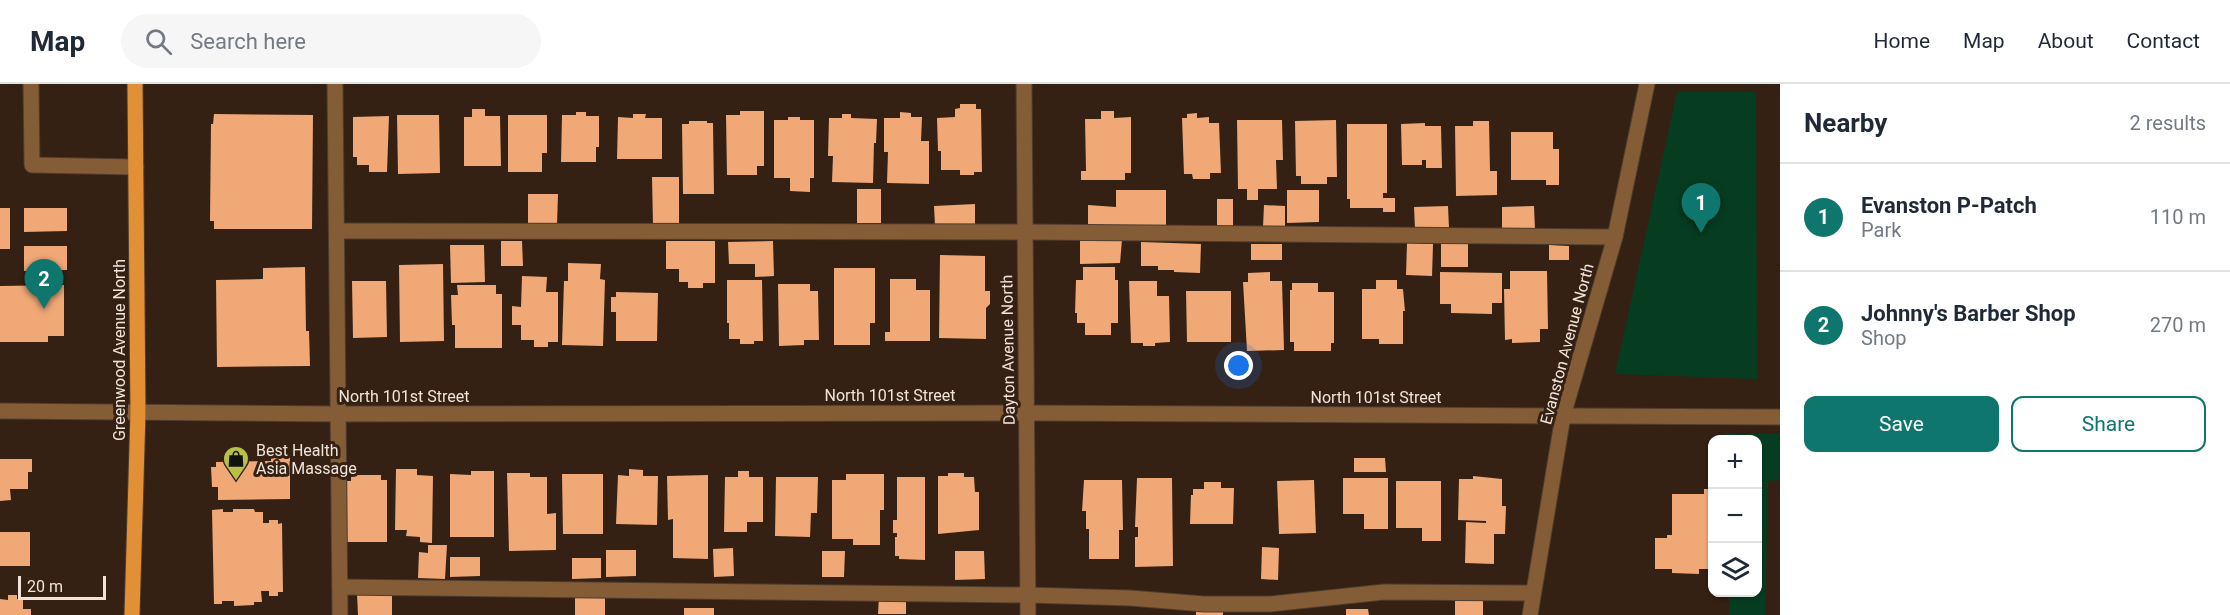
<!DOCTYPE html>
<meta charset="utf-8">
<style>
:root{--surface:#fff;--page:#f6f6f7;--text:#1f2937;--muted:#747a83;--line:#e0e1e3;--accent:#0f766e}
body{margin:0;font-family:Roboto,sans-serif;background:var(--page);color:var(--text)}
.controls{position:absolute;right:18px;bottom:18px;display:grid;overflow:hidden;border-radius:12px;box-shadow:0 2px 4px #0004}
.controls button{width:54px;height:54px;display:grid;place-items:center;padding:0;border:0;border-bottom:2px solid var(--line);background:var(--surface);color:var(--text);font:30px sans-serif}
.scale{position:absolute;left:18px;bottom:15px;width:88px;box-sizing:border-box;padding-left:6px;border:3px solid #f0e3da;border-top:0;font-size:16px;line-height:21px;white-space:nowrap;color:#f0e3da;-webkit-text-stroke:4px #342113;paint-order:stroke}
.you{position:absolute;left:1239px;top:282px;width:21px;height:21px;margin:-15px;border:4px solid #fff;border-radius:50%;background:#1a73e8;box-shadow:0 0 0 9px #1a73e833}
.badge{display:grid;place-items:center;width:39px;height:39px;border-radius:50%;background:var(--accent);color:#fff;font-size:20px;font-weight:700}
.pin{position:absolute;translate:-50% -50px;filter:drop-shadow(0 2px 3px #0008)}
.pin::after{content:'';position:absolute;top:32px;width:21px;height:18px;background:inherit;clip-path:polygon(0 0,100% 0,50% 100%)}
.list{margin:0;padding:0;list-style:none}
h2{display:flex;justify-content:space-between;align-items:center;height:78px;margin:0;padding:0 24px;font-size:26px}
h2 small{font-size:20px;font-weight:400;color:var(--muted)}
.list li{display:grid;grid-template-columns:39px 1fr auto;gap:18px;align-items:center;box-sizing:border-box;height:108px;padding:0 24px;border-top:2px solid var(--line)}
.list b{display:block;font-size:22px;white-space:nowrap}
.list p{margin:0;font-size:20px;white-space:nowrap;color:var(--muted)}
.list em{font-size:20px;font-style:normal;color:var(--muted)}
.actions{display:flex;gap:12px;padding:18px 24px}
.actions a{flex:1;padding:14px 0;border:2px solid var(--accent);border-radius:12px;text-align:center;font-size:21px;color:var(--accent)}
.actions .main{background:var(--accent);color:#fff}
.icon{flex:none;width:33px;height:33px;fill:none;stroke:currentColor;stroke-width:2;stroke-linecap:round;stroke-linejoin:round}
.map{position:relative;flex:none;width:1780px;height:531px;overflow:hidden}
header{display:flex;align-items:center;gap:36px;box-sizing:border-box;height:84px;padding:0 30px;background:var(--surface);border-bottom:2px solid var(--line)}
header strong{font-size:28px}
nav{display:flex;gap:33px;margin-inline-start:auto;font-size:21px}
.search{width:420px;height:54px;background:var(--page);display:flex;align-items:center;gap:15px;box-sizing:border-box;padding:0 21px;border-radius:33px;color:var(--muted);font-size:22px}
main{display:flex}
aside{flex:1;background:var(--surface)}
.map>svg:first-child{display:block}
.green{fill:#063d21}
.building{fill:#f0a877}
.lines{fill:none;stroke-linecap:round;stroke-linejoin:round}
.minor-casing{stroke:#4e3c2f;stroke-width:17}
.major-casing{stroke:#4e3c2f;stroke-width:17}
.minor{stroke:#845c35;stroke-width:15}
.major{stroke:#e29035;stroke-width:15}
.labels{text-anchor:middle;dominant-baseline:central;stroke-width:6;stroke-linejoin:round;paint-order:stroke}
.street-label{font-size:16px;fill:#f0e3da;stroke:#342113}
.poi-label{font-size:16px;fill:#f0e3da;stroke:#342113;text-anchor:start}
</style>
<header>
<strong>Map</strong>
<div class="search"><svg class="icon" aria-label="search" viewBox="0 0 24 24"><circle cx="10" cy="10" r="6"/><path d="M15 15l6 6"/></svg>Search here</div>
<nav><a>Home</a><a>Map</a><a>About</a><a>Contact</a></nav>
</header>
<main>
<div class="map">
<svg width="1780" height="531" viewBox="0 0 1780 531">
<rect width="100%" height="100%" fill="#342113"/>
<g class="green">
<path d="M1677,8H1756L1757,295L1615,290Z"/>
<path d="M1725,349L1780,350V396L1768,397L1765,531H1729V509L1758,508V356L1725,355Z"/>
</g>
<g class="building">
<path d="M960,20H976V25H981L982,88H974V91H960V86H941V67H938L937,34L955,33V25L960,24Z"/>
<path d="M472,25H485V32H500L501,82H464V33H472Z"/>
<path d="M740,27H764V82H757V91H727L726,31H740Z"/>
<path d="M1101,27H1114V34L1131,33V89H1125V96H1081V87H1086L1085,35H1101Z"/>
<path d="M576,28H586V32H599V63H596V78H561L562,31H576Z"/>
<path d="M900,28L911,29V33H922L921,57H929V100L887,99L888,68H884V34H900Z"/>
<path d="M1197,29V34L1209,33V39H1219L1221,89H1210V95H1193L1192,90H1184L1182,34H1187V30Z"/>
<path d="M214,30L313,31L312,145H214V137H210L211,40H213Z"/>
<path d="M633,30H646L645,34H662V75H617L618,33L633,34Z"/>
<path d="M842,30H851V34L877,35L876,59H874L873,99L832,98L833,72H828L829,34H842Z"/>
<path d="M397,31H439L440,89L398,90Z"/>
<path d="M508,31H547V69H542V88H508Z"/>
<path d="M389,32L387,88H369V81H357V73H353V33Z"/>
<path d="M788,33H800V36H814V94H810V108L790,107V94H774V36H788Z"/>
<path d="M1237,36H1282L1283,76H1276L1277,105H1258V116H1247V105H1238Z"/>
<path d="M1336,36L1337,93H1327V100H1301V92H1296L1295,37Z"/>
<path d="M689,37H707V39H713L714,110H683L682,40H689Z"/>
<path d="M1473,37H1489L1490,87H1497V111L1456,112L1455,42H1473Z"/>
<path d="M1425,39V42H1441L1442,84H1426V76H1422V81H1402L1401,40Z"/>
<path d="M1347,40H1387V109H1383V114H1395V128H1383V124H1350V115H1347Z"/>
<path d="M1511,48H1553V65H1559V101H1546V96H1511Z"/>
<path d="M652,93H679V141H653Z"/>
<rect x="857" y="105" width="24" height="34"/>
<path d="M1116,106H1166V143L1088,141V121L1116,123Z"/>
<path d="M1287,106H1319V138L1287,139Z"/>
<path d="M528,110H558L557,141H528Z"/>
<path d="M1217,115H1233V145L1217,144Z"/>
<path d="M975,120V141L935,142L934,122Z"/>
<path d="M1264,121L1285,122V144L1263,143Z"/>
<path d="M1448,122L1449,144L1415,145L1414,123Z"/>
<path d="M1534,122L1535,146H1502V123Z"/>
<rect x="0" y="124" width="10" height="41"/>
<path d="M24,124H67V147L24,148Z"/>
<path d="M1122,156L1120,179L1080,180V157Z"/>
<path d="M501,157H522L523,182H501Z"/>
<path d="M666,157H715V199H703V204H688V198H679V185H666Z"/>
<path d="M773,157L774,192L755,193V180H729L728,158Z"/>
<path d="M1141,158L1201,160L1200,189L1174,188V186H1158V182H1141Z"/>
<path d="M1407,159L1433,160L1432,192L1406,191Z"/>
<rect x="1441" y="159" width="27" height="24"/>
<rect x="1251" y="160" width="31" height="16"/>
<path d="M450,161H484L485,198L451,199Z"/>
<path d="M1549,161L1569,162V176H1549Z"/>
<path d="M24,162H67V186L24,187Z"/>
<path d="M940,171L985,172V207H990V220L986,224V255L939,254Z"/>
<path d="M568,179L601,180L600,195L605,196L603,262L562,261L564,197H568Z"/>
<path d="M443,180L444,257L400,258L399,181Z"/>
<path d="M305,183L306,247H309L310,282L217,283L216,196L263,195V184Z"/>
<path d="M1083,183H1115V196H1118V239H1111V251H1085V239H1077V229H1075L1076,196H1083Z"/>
<path d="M834,184H875V239H870V261H834Z"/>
<path d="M1510,187H1547L1548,245H1540V258L1512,259V255L1505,256L1504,205H1510Z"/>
<path d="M1270,188V197H1282L1284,266L1247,267L1243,198H1248V189Z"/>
<path d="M1440,188L1502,189V219H1492V230L1451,229V220H1440Z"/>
<path d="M522,192L547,193L546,208H558V258H548V263H534V256H521V241H512V222L521,223Z"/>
<path d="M890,195H916V206H930V257H885V248H890Z"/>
<path d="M727,196H762L763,257H754V260H740V255H729V239H727Z"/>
<path d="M1376,196H1397V205H1403L1405,227H1403V260H1379V255H1362V205H1376Z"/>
<path d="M352,197H386L387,253L353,254Z"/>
<path d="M1129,197H1157V212H1169L1170,258L1155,259V262H1143V259H1131Z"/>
<path d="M1292,199H1318V208H1334V259H1331V267H1294V258H1290V206H1292Z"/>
<path d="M778,200H810V207H818L819,256H804V261L779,262Z"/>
<path d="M64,201V252H48V258H0V202Z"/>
<path d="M457,201H496V210H502V264H455V241H452L451,211H458Z"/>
<path d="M1186,207H1231V258H1187Z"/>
<path d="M616,208L658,209L657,257H616V228H611V213H616Z"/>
<path d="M290,373V415L218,416V403H212L211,383H216V378L271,377V374Z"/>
<path d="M1354,374H1385L1386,388H1354Z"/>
<path d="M0,375H32V388H28V405H10L11,416L0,417Z"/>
<path d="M396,385H417V391L433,392L432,459L420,458V453L406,452L407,446H395Z"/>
<path d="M629,385L643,386V392H658L657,441L616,440L618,391L629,392Z"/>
<path d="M471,387H494V453H450V390L471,391Z"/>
<path d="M738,387H749V393H763V438H747V448H724L725,393H738Z"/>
<path d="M507,389H530V393H547V430L556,429V466L509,467Z"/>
<path d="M948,389H964V393H974L975,408H979V446L938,450V392H948Z"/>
<path d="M562,390H603V450H563Z"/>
<path d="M846,390H884V426H880V461H853V455H832V396H846Z"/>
<path d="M351,391H381V396H387V458H347V397H351Z"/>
<path d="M708,391V475L673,474V435L668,436L667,392Z"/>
<path d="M1473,392L1502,395V422H1506L1505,450H1494V480L1465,479L1466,438L1486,439V437L1458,436L1459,395H1473Z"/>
<path d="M776,393H818L817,429H811L810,453L775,452Z"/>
<path d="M897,393H925V476L899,475V472H895V453H897V449H893V436H897Z"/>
<path d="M1137,394H1172L1173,482L1135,483V453H1138V443H1135Z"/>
<path d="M1343,394H1388V445H1364V430H1343Z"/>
<path d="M1084,396H1122L1123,446H1119V475H1089V445H1086V427H1082Z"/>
<path d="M1314,396L1316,449L1279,450L1277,397Z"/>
<path d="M1396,397H1441V457H1422V444H1396Z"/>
<path d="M1204,398H1221V404H1234L1233,440H1190L1191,411H1193V405H1204Z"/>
<path d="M1704,405H1712V434H1708V450H1712V485H1699V490L1672,489V485H1655V454H1667V451H1672V410H1704Z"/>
<path d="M223,425V428H233V425H254L255,428H263V439H269V436H278V440L282,439L283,508H278V512H269V507H261L262,518H254V521L234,522V517H222V520H214L212,426Z"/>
<rect x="0" y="448" width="30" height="34"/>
<path d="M428,461H447L445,495L418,494L419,468L428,469Z"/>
<path d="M1262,463L1279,464L1278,496L1261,495Z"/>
<path d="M733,464L734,492L714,493L713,465Z"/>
<path d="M606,466H636V492L606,493Z"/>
<path d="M822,467H845L844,493H822Z"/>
<path d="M955,467H984L985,495L955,496Z"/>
<path d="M450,473H480V492L450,493Z"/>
<path d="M572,474H601V494L572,495Z"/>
<path d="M392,509V531H358L357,510Z"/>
<path d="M605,509V531H575V510Z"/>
<path d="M8,511H17V515H23V525H31V531H0V515L8,516Z"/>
<path d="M879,512L906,513V530H878Z"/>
<rect x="1455" y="517" width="28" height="14"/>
<rect x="684" y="524" width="30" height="7"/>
<rect x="1196" y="524" width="27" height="7"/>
<path d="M1346,525H1368L1369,531H1346Z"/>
</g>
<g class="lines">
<defs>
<g id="minor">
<path d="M31,0L32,81L136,83"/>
<path d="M335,0L340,531"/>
<path d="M1024,0L1028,531"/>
<path d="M337,147L1025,148L1615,153"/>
<path d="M0,327L338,330L1026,329L1780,333"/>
<path d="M340,503L1028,511L1130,514L1204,520H1270L1384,508L1533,509"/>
<path d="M1530,531L1563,332L1615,153L1647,0"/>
</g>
<path id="major" d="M132,531L138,328L135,0"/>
</defs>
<use href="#minor" class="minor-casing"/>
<use href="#major" class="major-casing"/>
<use href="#minor" class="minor"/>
<use href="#major" class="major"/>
</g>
<defs>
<symbol id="shop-pin" viewBox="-11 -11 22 30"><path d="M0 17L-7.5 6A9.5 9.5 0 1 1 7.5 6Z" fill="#b7c148" stroke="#342113"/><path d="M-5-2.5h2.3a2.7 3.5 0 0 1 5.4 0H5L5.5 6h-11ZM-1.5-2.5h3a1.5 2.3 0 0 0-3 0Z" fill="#111"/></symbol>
</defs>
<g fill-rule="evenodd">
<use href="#shop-pin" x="221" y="360" width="30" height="40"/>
</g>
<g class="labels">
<g class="street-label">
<text transform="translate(1567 260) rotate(-75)">Evanston Avenue North</text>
<text transform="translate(119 266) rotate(-90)">Greenwood Avenue North</text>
<text transform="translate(1008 266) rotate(-91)">Dayton Avenue North</text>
<text x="890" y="311">North 101st Street</text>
<text x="404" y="312">North 101st Street</text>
<text x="1376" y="313">North 101st Street</text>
</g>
<g class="poi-label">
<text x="256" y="366">Best Health<tspan x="256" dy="18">Asia Massage</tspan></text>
</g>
</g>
</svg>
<div class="controls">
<button>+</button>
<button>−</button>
<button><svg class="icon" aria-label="layers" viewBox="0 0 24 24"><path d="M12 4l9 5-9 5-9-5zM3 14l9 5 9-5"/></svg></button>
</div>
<div class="scale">20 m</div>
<div class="you"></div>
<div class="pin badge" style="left:1701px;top:149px">1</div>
<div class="pin badge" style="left:44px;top:225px">2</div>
</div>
<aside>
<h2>Nearby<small>2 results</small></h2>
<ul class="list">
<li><span class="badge">1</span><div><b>Evanston P-Patch</b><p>Park</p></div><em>110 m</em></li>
<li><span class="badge">2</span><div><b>Johnny's Barber Shop</b><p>Shop</p></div><em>270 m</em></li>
</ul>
<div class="actions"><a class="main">Save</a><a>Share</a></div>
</aside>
</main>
